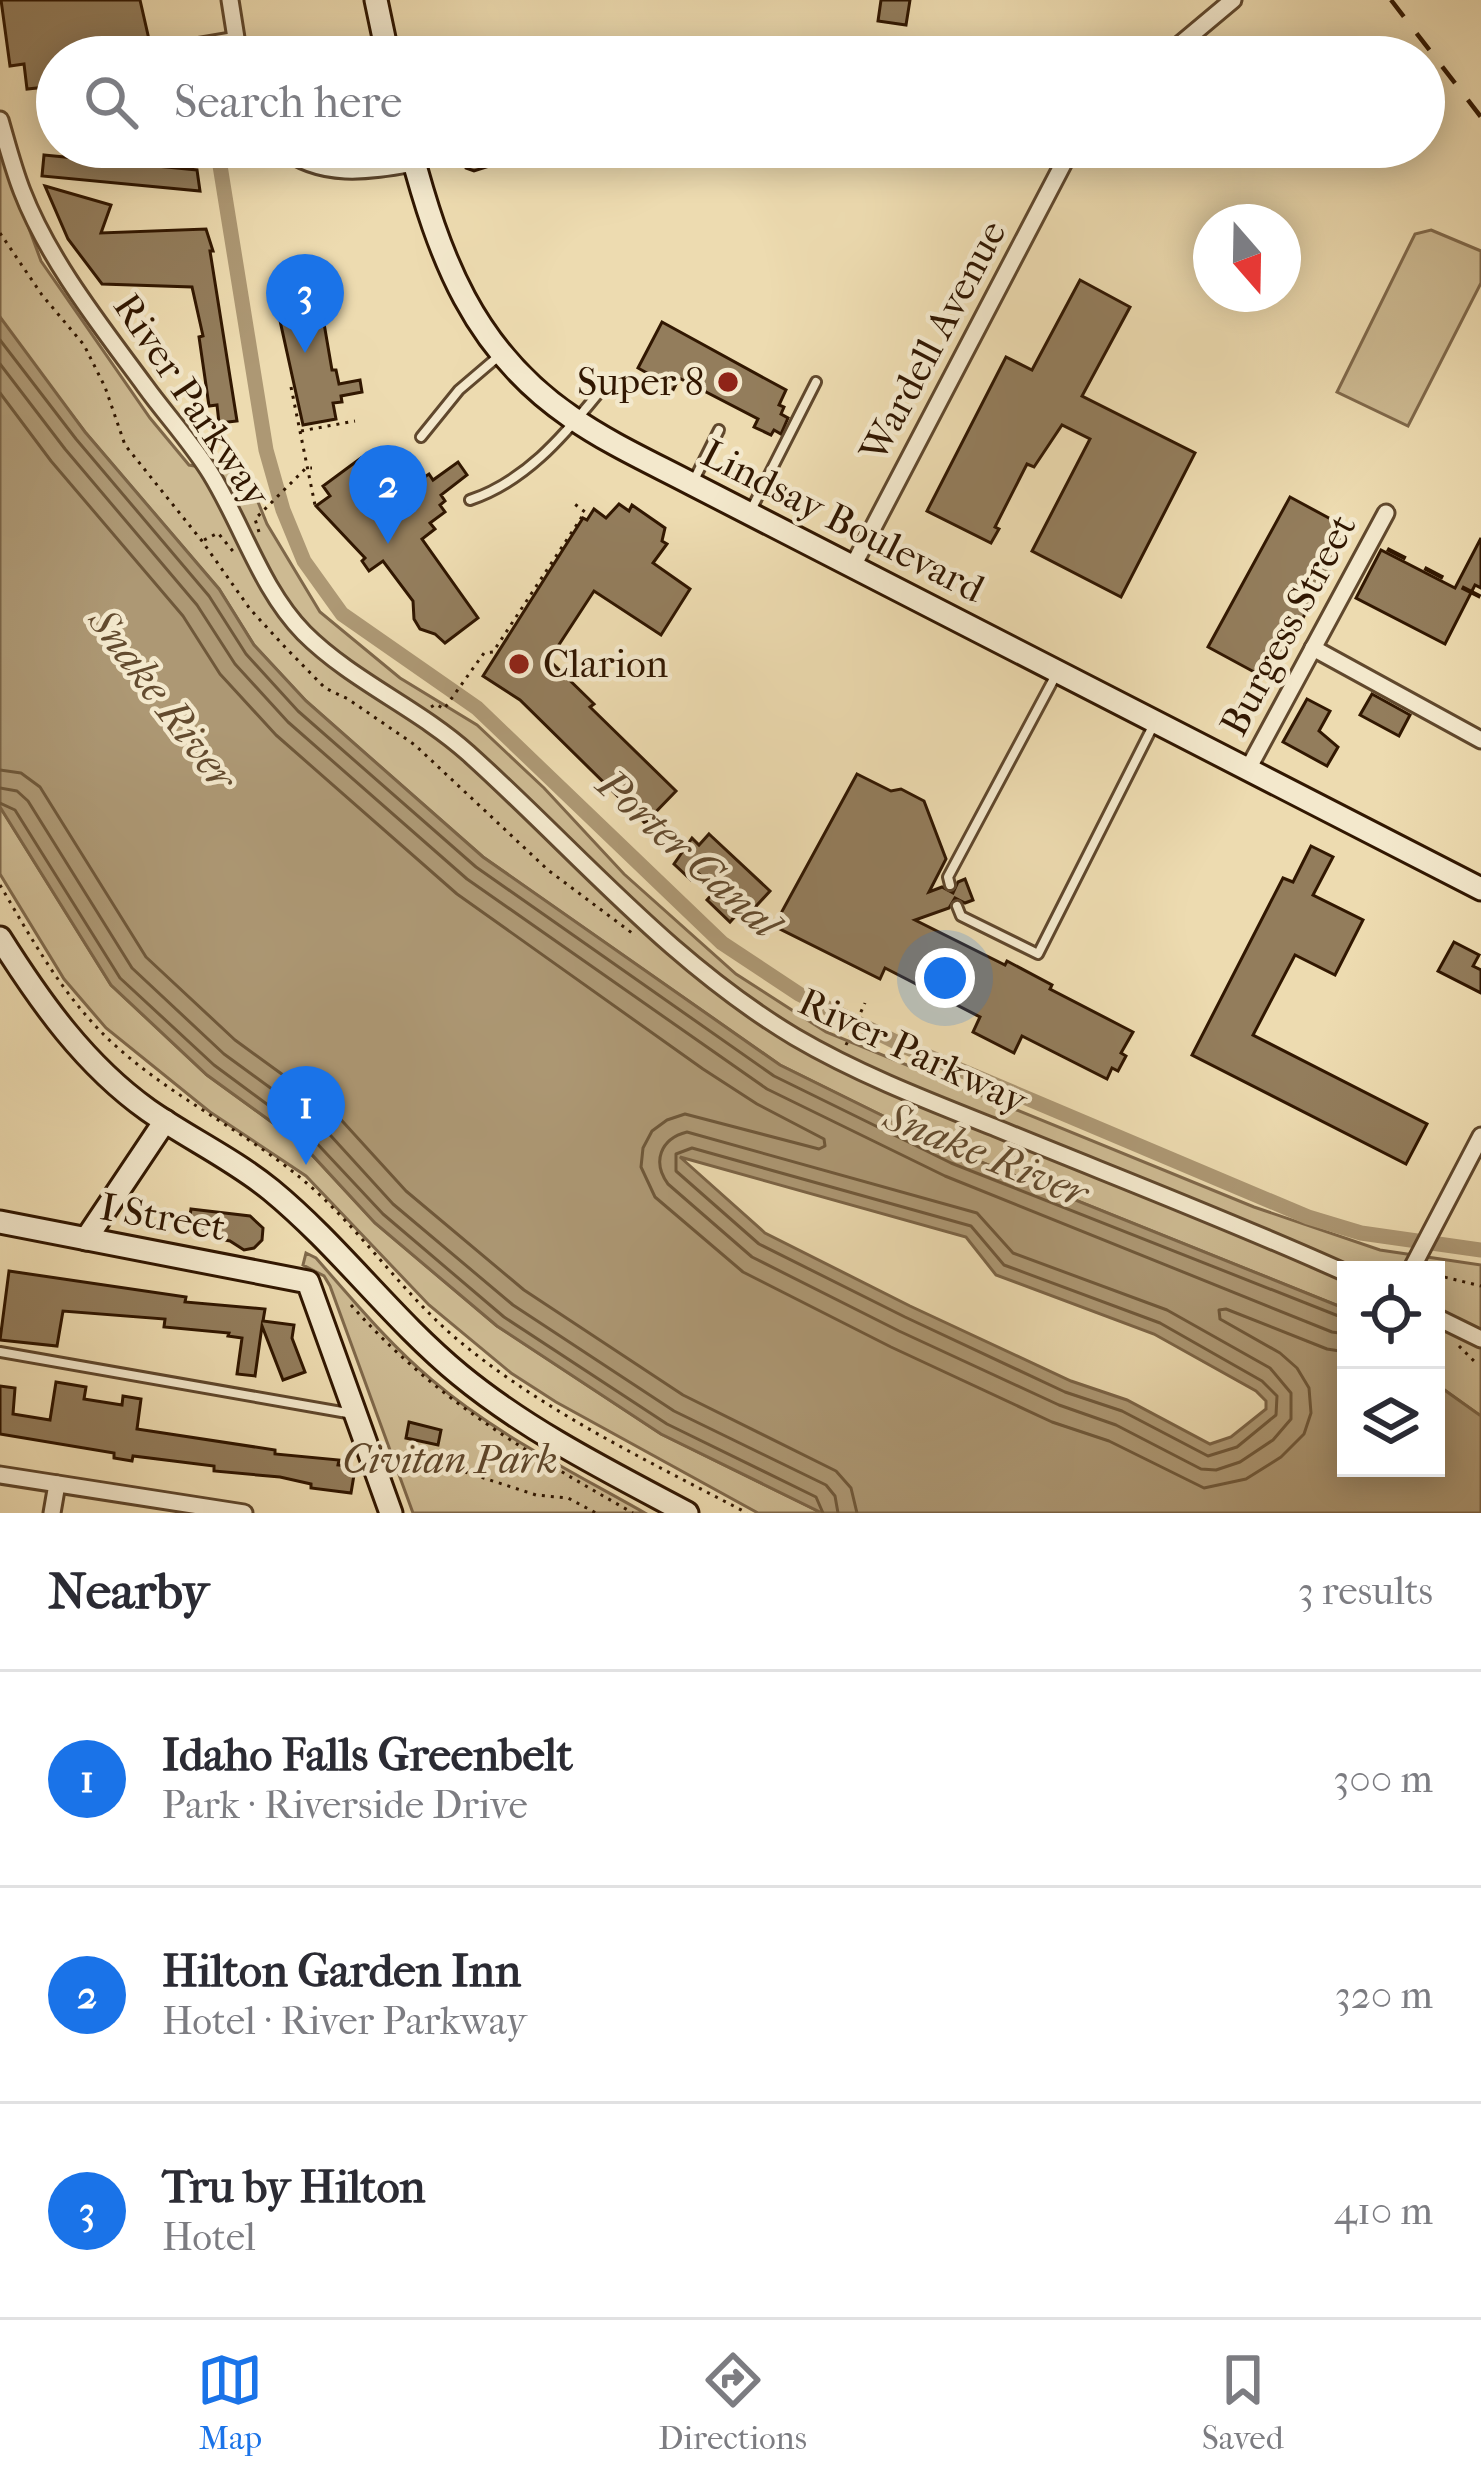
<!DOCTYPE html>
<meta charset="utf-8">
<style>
:root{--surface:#fff;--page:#f7f7f7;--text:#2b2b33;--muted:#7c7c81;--line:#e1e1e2;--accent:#1a73e8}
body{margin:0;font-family:"IM FELL French Canon",serif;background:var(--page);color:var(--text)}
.controls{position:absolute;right:36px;bottom:36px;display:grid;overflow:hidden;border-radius:0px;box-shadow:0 6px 30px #0003}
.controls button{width:108px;height:108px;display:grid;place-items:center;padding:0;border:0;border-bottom:3px solid var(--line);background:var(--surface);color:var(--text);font:60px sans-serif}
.compass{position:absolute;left:1193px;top:204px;width:108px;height:108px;border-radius:50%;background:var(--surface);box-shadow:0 6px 30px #0003;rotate:160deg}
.you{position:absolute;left:945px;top:978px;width:42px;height:42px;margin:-30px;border:9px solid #fff;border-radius:50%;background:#1a73e8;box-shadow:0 0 0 18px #1a73e833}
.badge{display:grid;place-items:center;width:78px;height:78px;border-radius:50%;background:var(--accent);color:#fff;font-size:39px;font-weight:700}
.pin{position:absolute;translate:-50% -99px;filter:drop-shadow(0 3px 6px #0008)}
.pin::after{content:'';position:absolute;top:63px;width:42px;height:36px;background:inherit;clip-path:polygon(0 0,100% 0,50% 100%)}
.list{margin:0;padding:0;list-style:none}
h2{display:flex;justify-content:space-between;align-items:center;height:156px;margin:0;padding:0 48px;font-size:51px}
h2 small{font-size:39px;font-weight:400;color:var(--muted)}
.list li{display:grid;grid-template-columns:78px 1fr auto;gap:36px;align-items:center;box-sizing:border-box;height:216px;padding:0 48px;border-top:3px solid var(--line)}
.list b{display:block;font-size:45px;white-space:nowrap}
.list p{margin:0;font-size:39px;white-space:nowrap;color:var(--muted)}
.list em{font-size:39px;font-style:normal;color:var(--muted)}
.icon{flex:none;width:66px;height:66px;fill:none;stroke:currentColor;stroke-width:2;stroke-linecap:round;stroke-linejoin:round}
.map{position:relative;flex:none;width:1481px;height:1513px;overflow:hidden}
.search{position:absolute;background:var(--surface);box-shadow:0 6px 30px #0003;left:36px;right:36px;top:36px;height:132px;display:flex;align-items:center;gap:30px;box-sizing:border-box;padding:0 42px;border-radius:66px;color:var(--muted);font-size:45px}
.sheet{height:804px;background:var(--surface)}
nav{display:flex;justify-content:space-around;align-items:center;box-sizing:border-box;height:168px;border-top:3px solid var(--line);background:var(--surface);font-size:33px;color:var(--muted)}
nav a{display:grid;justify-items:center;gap:6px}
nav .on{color:var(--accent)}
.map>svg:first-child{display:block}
.green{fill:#cdba92;stroke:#7f684a;stroke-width:3}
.water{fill:#ad9874;stroke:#7b6446;stroke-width:3;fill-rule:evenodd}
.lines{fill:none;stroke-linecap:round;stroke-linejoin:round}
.shore{stroke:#6f583a;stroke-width:3}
.canal{stroke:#ad9874;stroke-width:15}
.building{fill:#937d5c;stroke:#311701;stroke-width:3}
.lane-casing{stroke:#60482d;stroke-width:14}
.street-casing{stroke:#60482d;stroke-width:21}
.secondary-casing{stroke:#311701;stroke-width:27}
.path{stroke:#311701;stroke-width:3;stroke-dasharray:3 6;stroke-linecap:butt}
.lane{stroke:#f3e8cc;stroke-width:8}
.street{stroke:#f3e8cc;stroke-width:15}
.secondary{stroke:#f3e8cc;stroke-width:21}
.rail{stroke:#311701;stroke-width:4.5;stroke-dasharray:21 21;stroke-linecap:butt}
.poi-dot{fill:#8f2418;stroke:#f3e8cc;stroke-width:4.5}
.labels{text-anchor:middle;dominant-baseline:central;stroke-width:9;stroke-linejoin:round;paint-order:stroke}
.street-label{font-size:39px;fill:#311701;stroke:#f3e8cc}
.poi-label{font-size:39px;fill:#311701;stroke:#f3e8cc;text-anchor:end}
.park-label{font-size:39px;font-style:italic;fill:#60482c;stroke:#f3e8cc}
.water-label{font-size:42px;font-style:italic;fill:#634b2f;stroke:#f3e8cc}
</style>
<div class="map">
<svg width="1481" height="1513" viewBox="0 0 1481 1513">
<rect width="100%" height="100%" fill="#eddbb0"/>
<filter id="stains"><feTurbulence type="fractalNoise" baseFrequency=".00167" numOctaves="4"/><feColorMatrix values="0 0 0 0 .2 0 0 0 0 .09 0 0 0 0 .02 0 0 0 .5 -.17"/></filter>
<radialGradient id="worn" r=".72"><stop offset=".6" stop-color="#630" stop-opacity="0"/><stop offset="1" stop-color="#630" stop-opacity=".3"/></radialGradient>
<g class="green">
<path d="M0,150L41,261L150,418L189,465L247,475L267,524L320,612L400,678L477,725L544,788L624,874L736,974L826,1032L1254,1207L1380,1250L1481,1265V1416L1436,1384V1270H1346V1309L956,1152L780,1065L483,857L306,701L254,645L219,589L85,432L5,328L0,317Z"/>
<path d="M1431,230L1481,251V283L1408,426L1337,392L1415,234Z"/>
<path d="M0,807L111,985L207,1075L302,1144L375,1223L497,1326L661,1434L822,1513H758L556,1402L511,1373L429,1305L306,1176L210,1112L106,1028L64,979L0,874Z"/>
<path d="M306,1253L316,1258C353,1300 389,1344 432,1380C495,1434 573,1472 645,1513H413L330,1286L324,1276L303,1265Z"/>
</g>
<path class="water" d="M0,317L85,432L219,589L254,645L306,701L483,857L780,1065L956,1152L1346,1309V1468H1436V1384L1481,1416V1513H822L661,1434L497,1326L375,1223L302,1144L207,1075L111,985L0,807ZM680,1157L966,1237L996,1275L1154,1334L1256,1391L1266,1401V1409L1231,1437L1210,1444L1127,1400L1071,1381L910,1306L765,1233Z"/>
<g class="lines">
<g class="shore">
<path d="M0,340L76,439L209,596L246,654L298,711L476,867L774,1076L951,1163L1346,1319"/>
<path d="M0,364L65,449L197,605L235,664L288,722L467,879L767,1089L945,1176L1332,1332L1346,1334"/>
<path d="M0,393L51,461L183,616L220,674L276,735L457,894L703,1069L757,1104L824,1139L825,1146L819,1149L685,1114L667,1120L652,1131L643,1148L641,1167L655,1197L743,1272L891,1347L1052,1422L1109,1441L1204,1488L1246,1479L1281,1457L1304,1434L1311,1413L1309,1388L1297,1368L1280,1353L1220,1319L1219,1310L1226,1309L1327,1349L1346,1352"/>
<path d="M0,770L21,773L40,787L146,957L235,1040L334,1112L406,1191L524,1290L683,1395L836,1471L851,1488L857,1513"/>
<path d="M0,788L17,791L28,801L132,968L224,1054L321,1125L393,1204L513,1305L674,1411L826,1485L835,1496L838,1513"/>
<path d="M0,803L15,810L120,978L214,1065L310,1136L383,1214L504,1317L667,1424L816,1497L823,1513"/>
<path d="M687,1132L977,1213L1013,1253L1167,1310L1270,1368L1291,1393V1419L1273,1440L1240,1462L1216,1470L1201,1469L1116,1425L1059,1405L899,1331L752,1257L668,1184C652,1162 660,1139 687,1132Z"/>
<path d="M692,1148L971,1226L1004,1265L1160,1323L1262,1381L1277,1396L1276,1415L1237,1447L1208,1456L1122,1411L1065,1392L905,1317L759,1244L676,1171V1154Z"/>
</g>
<path class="canal" d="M217,147L266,450L283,510L304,561L342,614L477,708L722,943L799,994L908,1048L1308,1217L1361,1233L1481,1250"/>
</g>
<g class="building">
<path d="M1,0H140L153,57H128L125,39L88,42L90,57H57V86L27,89L24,64L10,66Z"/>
<path d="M881,0H910L906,25L878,21Z"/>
<path d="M458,147H542V149L474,171L466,168Z"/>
<path d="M44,155L197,170L200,191L42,176Z"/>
<path d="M45,186L111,205L101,233L206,229L213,251H210L237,421L219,423L217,405L209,406L199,337L203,336L192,287L102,284L68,239Z"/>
<path d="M1080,280L1130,307L1082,396L1195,453L1121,597L1032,551L1090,439L1062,425L1034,467L1027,464L995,527L999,529L991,543L927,511L1006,357L1032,370Z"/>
<path d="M312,285L315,300H320L332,370H336L339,384L360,380L362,392L341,396L342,402L333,403L336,419L303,425L277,307H282L279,290Z"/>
<path d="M662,322L786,390L779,405L784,407L781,414L788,418L781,434L774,430L771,435L754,427L758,419L679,378L673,390L644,378L647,373L638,368Z"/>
<path d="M380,455L394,474L399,470L405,478L417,470L423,478L429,474L433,480L458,462L467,475L441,495L445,501L440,505L445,512L430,523L435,529L422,539L478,618L445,643L435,634L420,629L414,619L413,601L383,561L369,571L362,561L365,558L316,506L330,496L323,486L361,458L365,465Z"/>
<path d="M1290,497L1351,530L1269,680L1208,647Z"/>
<path d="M619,504L629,511L632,505L665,528L662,541L667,544L653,563L690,589L661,635L594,591L549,660L594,704L590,707L676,791L645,823L520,700L483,676L583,518L587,520L594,509L606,518Z"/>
<path d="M1481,538V588L1475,585L1445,644L1356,598L1381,550L1455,588Z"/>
<path d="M1372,694L1410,715L1399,736L1360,715Z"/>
<path d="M1307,699L1330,711L1319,731L1338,747L1327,766L1283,742Z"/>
<path d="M857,774L891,791L901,789L924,801L946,859L929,892L942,887L953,893L958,882L965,879L973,900L965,903L955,898L949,908L915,920L1005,965L1007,961L1052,985L1050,989L1133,1032L1121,1053L1126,1056L1118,1071L1112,1068L1107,1079L1022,1036L1014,1053L973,1032L980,1017L885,968L880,979L774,926Z"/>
<path d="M709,834L770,891L747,916L740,911L730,922L707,900L717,889L698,873L691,880L674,864L692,838L699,845Z"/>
<path d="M1311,846L1333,857L1313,895L1363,920L1335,975L1295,955L1253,1035L1427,1124L1406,1164L1192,1055L1283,878L1293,882Z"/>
<path d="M1454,942L1479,955L1473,966L1481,970V993L1438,971Z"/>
<path d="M191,1209L250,1216L263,1228L262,1240L254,1248L244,1250L230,1241L193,1234L194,1229L188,1228Z"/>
<path d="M9,1271L186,1297L185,1302L265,1309L263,1321L294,1325L292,1338L305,1372L283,1380L262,1326L255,1376L237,1374L242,1338L228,1336L229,1333L164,1327L165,1319L63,1311L57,1346L0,1340Z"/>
<path d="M56,1382L86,1387L84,1399L122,1405L123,1396L141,1399L137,1429L275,1450V1454L339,1460L338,1465L348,1466L347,1474L354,1475L351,1493L311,1488V1484L280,1477L214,1471V1466L133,1456L132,1461L114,1458V1453L0,1434V1386L15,1388L13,1414L50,1420Z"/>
<path d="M409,1422L441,1430L438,1445L406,1438Z"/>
</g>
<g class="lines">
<defs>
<g id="lane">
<path d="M169,48L234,37"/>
<path d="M421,437L459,390L500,355"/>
<path d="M693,482L719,430"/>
<path d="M470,500C524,482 562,438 597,395"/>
<path d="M750,512L816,382"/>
<path d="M950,885L948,877L1057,673"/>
<path d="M957,906L961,916L1038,954L1153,726"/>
<path d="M0,1352L353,1414"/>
</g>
<g id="street">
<path d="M230,0L239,57"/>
<path d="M1165,57L1233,0"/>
<path d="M0,120C7,144 13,168 22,191C49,261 101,326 145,386C166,415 192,443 211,474C243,526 261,589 304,633C352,681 418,708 468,753C576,850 668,961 795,1037C858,1074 928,1101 996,1128C1113,1176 1231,1221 1346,1273"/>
<path d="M281,147C321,179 368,171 414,163"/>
<path d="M853,566L1072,147"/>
<path d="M1313,648L1481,740"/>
<path d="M1248,769L1386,513"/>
<path d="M1411,1270L1481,1136"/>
<path d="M1436,1317L1481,1339"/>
<path d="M0,1475L244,1513"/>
<path d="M52,1513L57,1484"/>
</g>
<g id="secondary">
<path d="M376,0L388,57"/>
<path d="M410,147C439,257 473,350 571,417C608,443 652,463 692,484L1481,889"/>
<path d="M0,938C41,1003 85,1065 148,1110C188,1138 233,1159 271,1190C339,1246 392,1319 460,1375C528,1431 610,1472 687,1513"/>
<path d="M0,1222L308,1282L391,1513"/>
<path d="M86,1239L165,1121"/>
</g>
</defs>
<use href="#lane" class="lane-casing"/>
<use href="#street" class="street-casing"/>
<use href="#secondary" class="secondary-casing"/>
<g class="path">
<path d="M0,233L42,295L84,345L105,387L125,445L202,541L250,609L283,645L325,688L348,699L415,745L548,870L636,936"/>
<path d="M291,387L316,510"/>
<path d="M301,431L355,421"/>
<path d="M259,532L255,519L306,468H312"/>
<path d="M204,540L218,533L236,555"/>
<path d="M431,707L436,704L444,709L484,653L493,652L585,512L572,502"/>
<path d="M0,885C34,943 67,1003 118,1048C173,1097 240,1129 297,1175C359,1225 402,1295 464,1345C549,1414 650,1462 747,1513"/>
<path d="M846,1045L865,1003"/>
<path d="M1436,1275L1481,1286"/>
<path d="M351,1305C434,1399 526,1452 633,1513"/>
<path d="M1459,1346L1474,1361"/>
<path d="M456,1469L536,1495L568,1498L596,1513"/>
</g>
<use href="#lane" class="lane"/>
<use href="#street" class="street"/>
<use href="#secondary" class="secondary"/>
<g class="rail">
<path d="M1391,0L1481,117"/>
<path d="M1387,549L1481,597"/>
</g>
</g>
<g class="poi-dot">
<circle cx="728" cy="382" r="12"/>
<circle cx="519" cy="664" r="12"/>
</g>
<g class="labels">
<g class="street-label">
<text transform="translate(933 341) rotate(-62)">Wardell Avenue</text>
<text transform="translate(192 400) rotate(56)">River Parkway</text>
<text transform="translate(843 521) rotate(27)">Lindsay Boulevard</text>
<text transform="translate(1288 625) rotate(-62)">Burgess Street</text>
<text transform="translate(913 1051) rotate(25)">River Parkway</text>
<text transform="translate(163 1217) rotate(10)">I Street</text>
</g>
<g class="poi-label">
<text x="704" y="382">Super 8</text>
<text x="543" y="664" text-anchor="start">Clarion</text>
</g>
<g class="park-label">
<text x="450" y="1460">Civitan Park</text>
</g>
<g class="water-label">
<text transform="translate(162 699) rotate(53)">Snake River</text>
<text transform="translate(688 854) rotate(42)">Porter Canal</text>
<text transform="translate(986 1155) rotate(22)">Snake River</text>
</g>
</g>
<rect width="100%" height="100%" filter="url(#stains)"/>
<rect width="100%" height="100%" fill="url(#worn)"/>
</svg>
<div class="controls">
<button><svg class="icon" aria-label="locate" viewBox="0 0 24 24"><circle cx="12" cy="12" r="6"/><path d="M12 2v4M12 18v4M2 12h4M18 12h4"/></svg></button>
<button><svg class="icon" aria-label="layers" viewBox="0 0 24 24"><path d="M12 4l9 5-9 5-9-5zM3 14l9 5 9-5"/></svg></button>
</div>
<svg class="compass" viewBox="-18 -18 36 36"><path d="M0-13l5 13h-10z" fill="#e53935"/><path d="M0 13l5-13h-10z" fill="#7c7c81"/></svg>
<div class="you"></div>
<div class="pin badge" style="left:306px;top:1165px">1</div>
<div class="pin badge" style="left:388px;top:544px">2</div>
<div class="pin badge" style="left:305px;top:353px">3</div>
<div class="search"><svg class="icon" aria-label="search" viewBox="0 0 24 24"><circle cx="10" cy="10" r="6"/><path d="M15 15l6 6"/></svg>Search here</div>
</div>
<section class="sheet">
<h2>Nearby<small>3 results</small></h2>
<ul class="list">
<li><span class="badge">1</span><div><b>Idaho Falls Greenbelt</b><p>Park · Riverside Drive</p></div><em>300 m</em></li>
<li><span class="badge">2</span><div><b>Hilton Garden Inn</b><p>Hotel · River Parkway</p></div><em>320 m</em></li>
<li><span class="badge">3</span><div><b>Tru by Hilton</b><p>Hotel</p></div><em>410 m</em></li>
</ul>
</section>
<nav>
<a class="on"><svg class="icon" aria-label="map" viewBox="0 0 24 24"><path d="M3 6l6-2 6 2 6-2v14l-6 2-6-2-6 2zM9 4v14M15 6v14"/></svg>Map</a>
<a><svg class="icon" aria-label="directions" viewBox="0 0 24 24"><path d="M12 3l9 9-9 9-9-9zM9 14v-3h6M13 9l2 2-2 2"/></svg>Directions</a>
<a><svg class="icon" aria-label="saved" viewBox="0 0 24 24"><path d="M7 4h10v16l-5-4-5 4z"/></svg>Saved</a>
</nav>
